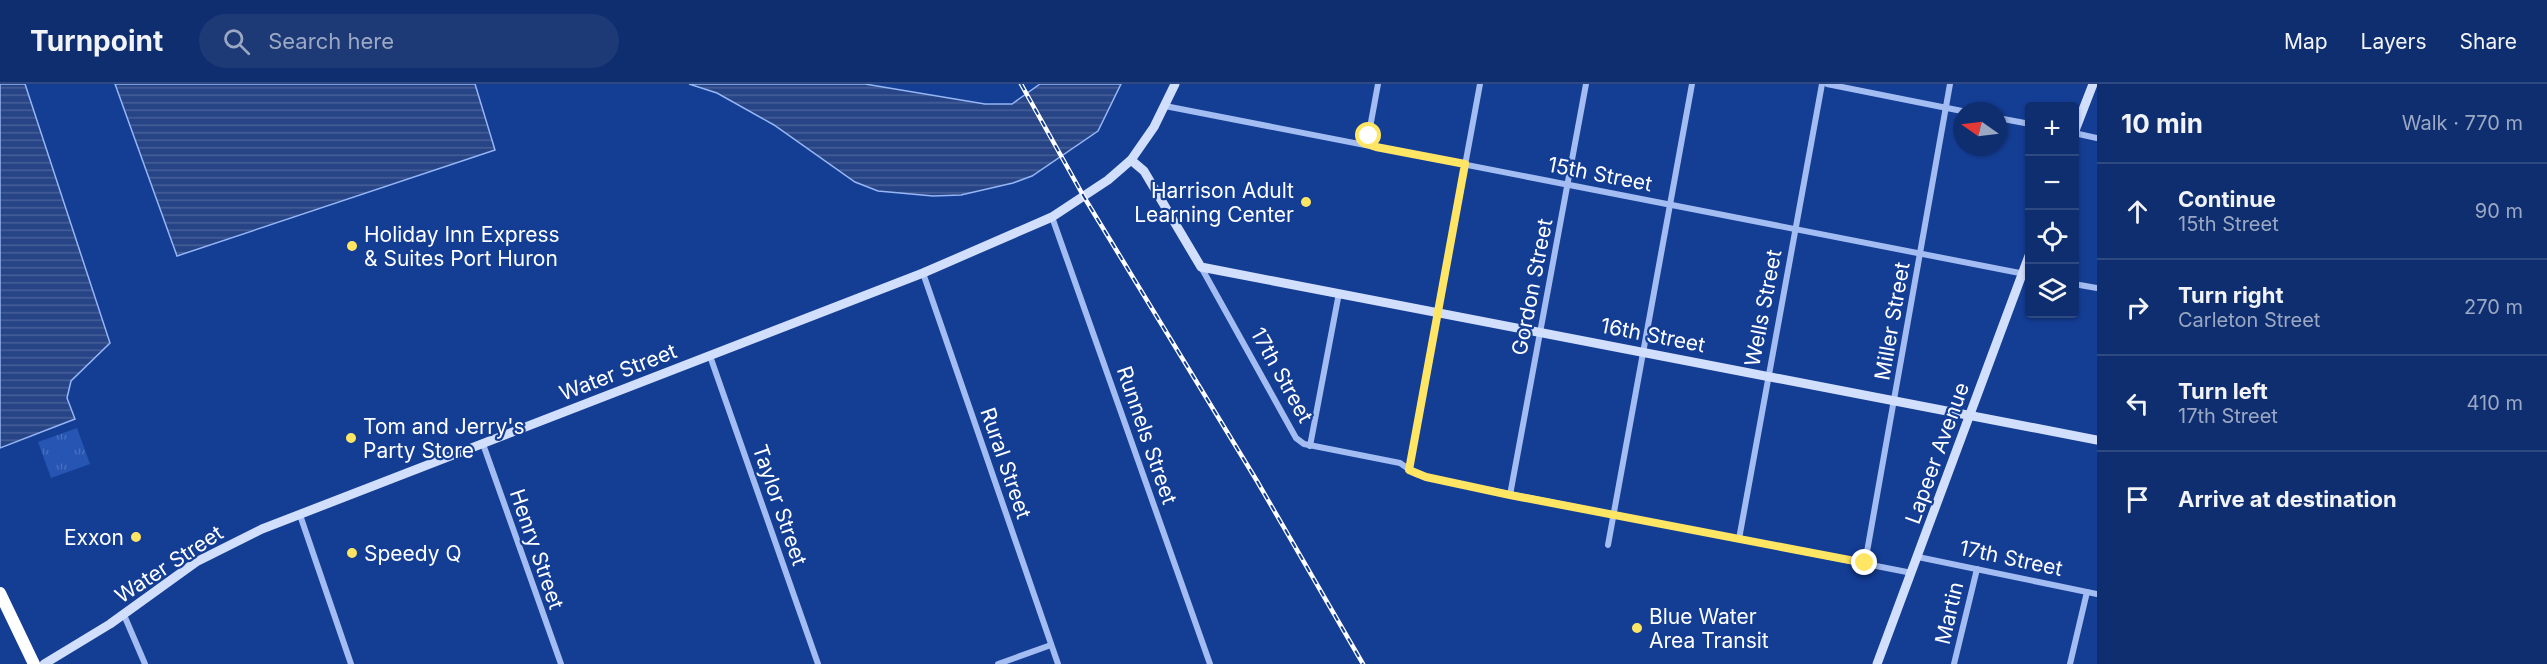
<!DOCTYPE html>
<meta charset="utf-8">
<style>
:root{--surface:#0f2e6f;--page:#1d3a77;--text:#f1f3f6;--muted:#9ba8c3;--line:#2f4a82}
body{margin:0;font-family:Inter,sans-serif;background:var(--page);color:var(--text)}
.controls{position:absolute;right:18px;top:18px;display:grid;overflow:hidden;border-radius:6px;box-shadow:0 2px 4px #0004}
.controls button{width:54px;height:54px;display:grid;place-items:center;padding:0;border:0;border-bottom:2px solid var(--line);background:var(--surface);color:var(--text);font:30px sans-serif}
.compass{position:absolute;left:1953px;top:18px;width:54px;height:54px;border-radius:50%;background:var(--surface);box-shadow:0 2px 4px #0004;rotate:284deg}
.stop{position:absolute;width:18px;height:18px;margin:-14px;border:4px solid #ffe564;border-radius:50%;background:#fff}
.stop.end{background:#ffe564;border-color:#fff;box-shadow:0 2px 6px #0008}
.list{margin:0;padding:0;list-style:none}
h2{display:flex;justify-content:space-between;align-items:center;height:78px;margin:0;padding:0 24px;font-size:26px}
h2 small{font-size:20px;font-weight:400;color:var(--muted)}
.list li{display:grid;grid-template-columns:39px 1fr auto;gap:18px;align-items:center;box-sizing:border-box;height:96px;padding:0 24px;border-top:2px solid var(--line)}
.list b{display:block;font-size:22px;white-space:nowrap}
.list p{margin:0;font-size:20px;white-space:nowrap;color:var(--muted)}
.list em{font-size:20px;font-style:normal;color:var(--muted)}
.icon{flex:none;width:33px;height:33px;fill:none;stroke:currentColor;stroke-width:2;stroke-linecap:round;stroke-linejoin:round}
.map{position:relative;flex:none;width:2097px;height:580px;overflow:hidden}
header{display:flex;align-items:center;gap:36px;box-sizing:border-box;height:84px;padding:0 30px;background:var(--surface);border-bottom:2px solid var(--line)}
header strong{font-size:28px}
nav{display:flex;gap:33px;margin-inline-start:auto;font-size:21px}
.search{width:420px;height:54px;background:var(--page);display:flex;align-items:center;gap:15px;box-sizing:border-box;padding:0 21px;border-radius:33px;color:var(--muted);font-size:22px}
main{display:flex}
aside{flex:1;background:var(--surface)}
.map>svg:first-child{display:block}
.park{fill:url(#park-tufts)}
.water{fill:url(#water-rules);stroke:#95b6f5;stroke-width:1.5}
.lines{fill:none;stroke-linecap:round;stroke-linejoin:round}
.street{stroke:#a3bdf2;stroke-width:6}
.secondary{stroke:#d2dffc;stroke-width:9}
.highway{stroke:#fff;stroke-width:12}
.rail-casing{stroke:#fff;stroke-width:4.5}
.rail{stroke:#143d94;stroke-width:2;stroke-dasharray:7;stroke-linecap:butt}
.route{stroke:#ffe564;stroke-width:8}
.poi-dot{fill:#ffe564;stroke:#143d94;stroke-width:2}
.labels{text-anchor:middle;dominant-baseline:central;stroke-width:4.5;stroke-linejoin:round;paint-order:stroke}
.street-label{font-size:21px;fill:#fff;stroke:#143d94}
.poi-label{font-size:21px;fill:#fff;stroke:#143d94;text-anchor:start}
</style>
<header>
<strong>Turnpoint</strong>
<div class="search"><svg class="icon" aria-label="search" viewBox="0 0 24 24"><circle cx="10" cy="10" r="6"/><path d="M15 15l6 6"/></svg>Search here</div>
<nav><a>Map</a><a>Layers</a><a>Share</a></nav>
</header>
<main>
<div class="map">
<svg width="2097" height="580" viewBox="0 0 2097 580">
<defs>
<pattern id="park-tufts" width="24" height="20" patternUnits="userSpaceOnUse" patternTransform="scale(1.5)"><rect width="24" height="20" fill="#2655b3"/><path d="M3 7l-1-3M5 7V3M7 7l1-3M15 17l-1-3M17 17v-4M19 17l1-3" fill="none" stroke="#476ebe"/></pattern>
<pattern id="water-rules" width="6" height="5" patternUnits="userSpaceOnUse" patternTransform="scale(1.5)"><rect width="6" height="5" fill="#274486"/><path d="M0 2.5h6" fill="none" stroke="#476098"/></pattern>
</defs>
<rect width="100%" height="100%" fill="#143d94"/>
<path class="park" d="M77,344L90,380L51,394L38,358Z"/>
<g class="water">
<path d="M0,0H25L110,259L71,297L67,314L75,335L0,364Z"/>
<path d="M115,0H475L495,66L177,172Z"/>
<path d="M689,0H865L985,20H1012L1040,0H1121L1098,47L1032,92L1013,99L961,111L933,112L878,107L855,98L774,41L717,9Z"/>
</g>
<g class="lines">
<g class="street">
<path d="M1827,0L1962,27"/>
<path d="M1165,22L2030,191"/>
<path d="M1998,34L2030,40"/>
<path d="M2074,49L2097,54"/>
<path d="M1367,60L1378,0"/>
<path d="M1052,133L1210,580"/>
<path d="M1201,183L1296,354L1304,360L1400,379L1416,390L1448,398L1912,489"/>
<path d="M923,189L1058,580"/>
<path d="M2074,200L2097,204"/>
<path d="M710,272L818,580"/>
<path d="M483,360L561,580"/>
<path d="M1310,362L1339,209"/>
<path d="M1409,386L1480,0"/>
<path d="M1510,411L1586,0"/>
<path d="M300,431L351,580"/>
<path d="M1739,455L1822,0"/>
<path d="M1608,461L1692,0"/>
<path d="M1918,473L2097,510"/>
<path d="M1865,479L1950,0"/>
<path d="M124,531L145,580"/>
<path d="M998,580L1051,561"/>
<path d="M1954,580L1977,485"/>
<path d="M2070,580L2087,508"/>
</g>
<g class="secondary">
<path d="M2074,49L2093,0"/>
<path d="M1131,76L1144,87L1201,183L2097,356"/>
<path d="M44,580L110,540L196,478L262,445L923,189L1052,133L1108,96L1131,76L1154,43L1175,0"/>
<path d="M1877,580L2030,169"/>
</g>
<path class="highway" d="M0,509L34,580"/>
<defs>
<path id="rail" d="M1021,0L1084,113L1257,397L1363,580"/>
</defs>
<use href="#rail" class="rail-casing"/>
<use href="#rail" class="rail"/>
</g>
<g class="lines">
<path class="route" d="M1369,52L1367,60L1376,63L1465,80L1409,386L1426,393L1510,411L1865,479"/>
</g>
<g class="poi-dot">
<circle cx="1306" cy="118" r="6"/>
<circle cx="352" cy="162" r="6"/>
<circle cx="351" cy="354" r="6"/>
<circle cx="136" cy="453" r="6"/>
<circle cx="352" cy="469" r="6"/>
<circle cx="1637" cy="544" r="6"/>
</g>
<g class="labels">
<g class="street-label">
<text transform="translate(1600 90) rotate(11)">15th Street</text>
<text transform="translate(1532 203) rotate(-79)">Gordon Street</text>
<text transform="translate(1763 224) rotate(-79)">Wells Street</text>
<text transform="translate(1892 237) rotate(-80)">Miller Street</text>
<text transform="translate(1653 251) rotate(11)">16th Street</text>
<text transform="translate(618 288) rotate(-21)">Water Street</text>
<text transform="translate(1282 291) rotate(61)">17th Street</text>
<text transform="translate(1147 351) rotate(71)">Runnels Street</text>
<text transform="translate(1937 369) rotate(-70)">Lapeer Avenue</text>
<text transform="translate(1006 379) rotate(71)">Rural Street</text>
<text transform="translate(780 421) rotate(71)">Taylor Street</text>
<text transform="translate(537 465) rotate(71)">Henry Street</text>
<text transform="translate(2011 474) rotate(12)">17th Street</text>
<text transform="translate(169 480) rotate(-33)">Water Street</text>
<text transform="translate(1949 529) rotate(-77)">Martin</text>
</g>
<g class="poi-label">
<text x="1294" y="106" text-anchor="end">Harrison Adult<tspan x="1294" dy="24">Learning Center</tspan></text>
<text x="364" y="150">Holiday Inn Express<tspan x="364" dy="24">&amp; Suites Port Huron</tspan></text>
<text x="363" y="342">Tom and Jerry's<tspan x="363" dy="24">Party Store</tspan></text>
<text x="124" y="453" text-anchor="end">Exxon</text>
<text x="364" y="469">Speedy Q</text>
<text x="1649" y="532">Blue Water<tspan x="1649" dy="24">Area Transit</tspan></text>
</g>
</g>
</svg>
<div class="controls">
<button>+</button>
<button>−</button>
<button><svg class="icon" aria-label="locate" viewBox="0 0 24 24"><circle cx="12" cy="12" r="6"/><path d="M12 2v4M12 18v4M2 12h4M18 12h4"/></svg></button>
<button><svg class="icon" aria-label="layers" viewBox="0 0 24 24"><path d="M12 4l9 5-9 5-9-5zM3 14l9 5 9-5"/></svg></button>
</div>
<svg class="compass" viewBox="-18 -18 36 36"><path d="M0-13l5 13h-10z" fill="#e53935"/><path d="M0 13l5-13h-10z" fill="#9ba8c3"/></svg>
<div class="stop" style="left:1369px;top:52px"></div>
<div class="stop end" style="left:1865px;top:479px"></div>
</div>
<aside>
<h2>10 min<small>Walk · 770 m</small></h2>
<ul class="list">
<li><svg class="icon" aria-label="ahead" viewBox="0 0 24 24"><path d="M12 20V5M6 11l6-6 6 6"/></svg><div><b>Continue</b><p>15th Street</p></div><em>90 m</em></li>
<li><svg class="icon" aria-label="right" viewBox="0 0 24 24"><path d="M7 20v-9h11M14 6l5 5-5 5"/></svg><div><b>Turn right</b><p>Carleton Street</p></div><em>270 m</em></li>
<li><svg class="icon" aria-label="left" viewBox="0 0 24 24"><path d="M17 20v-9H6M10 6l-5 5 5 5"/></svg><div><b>Turn left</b><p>17th Street</p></div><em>410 m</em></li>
<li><svg class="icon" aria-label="arrive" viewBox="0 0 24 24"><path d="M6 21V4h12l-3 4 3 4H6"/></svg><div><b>Arrive at destination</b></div></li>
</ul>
</aside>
</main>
